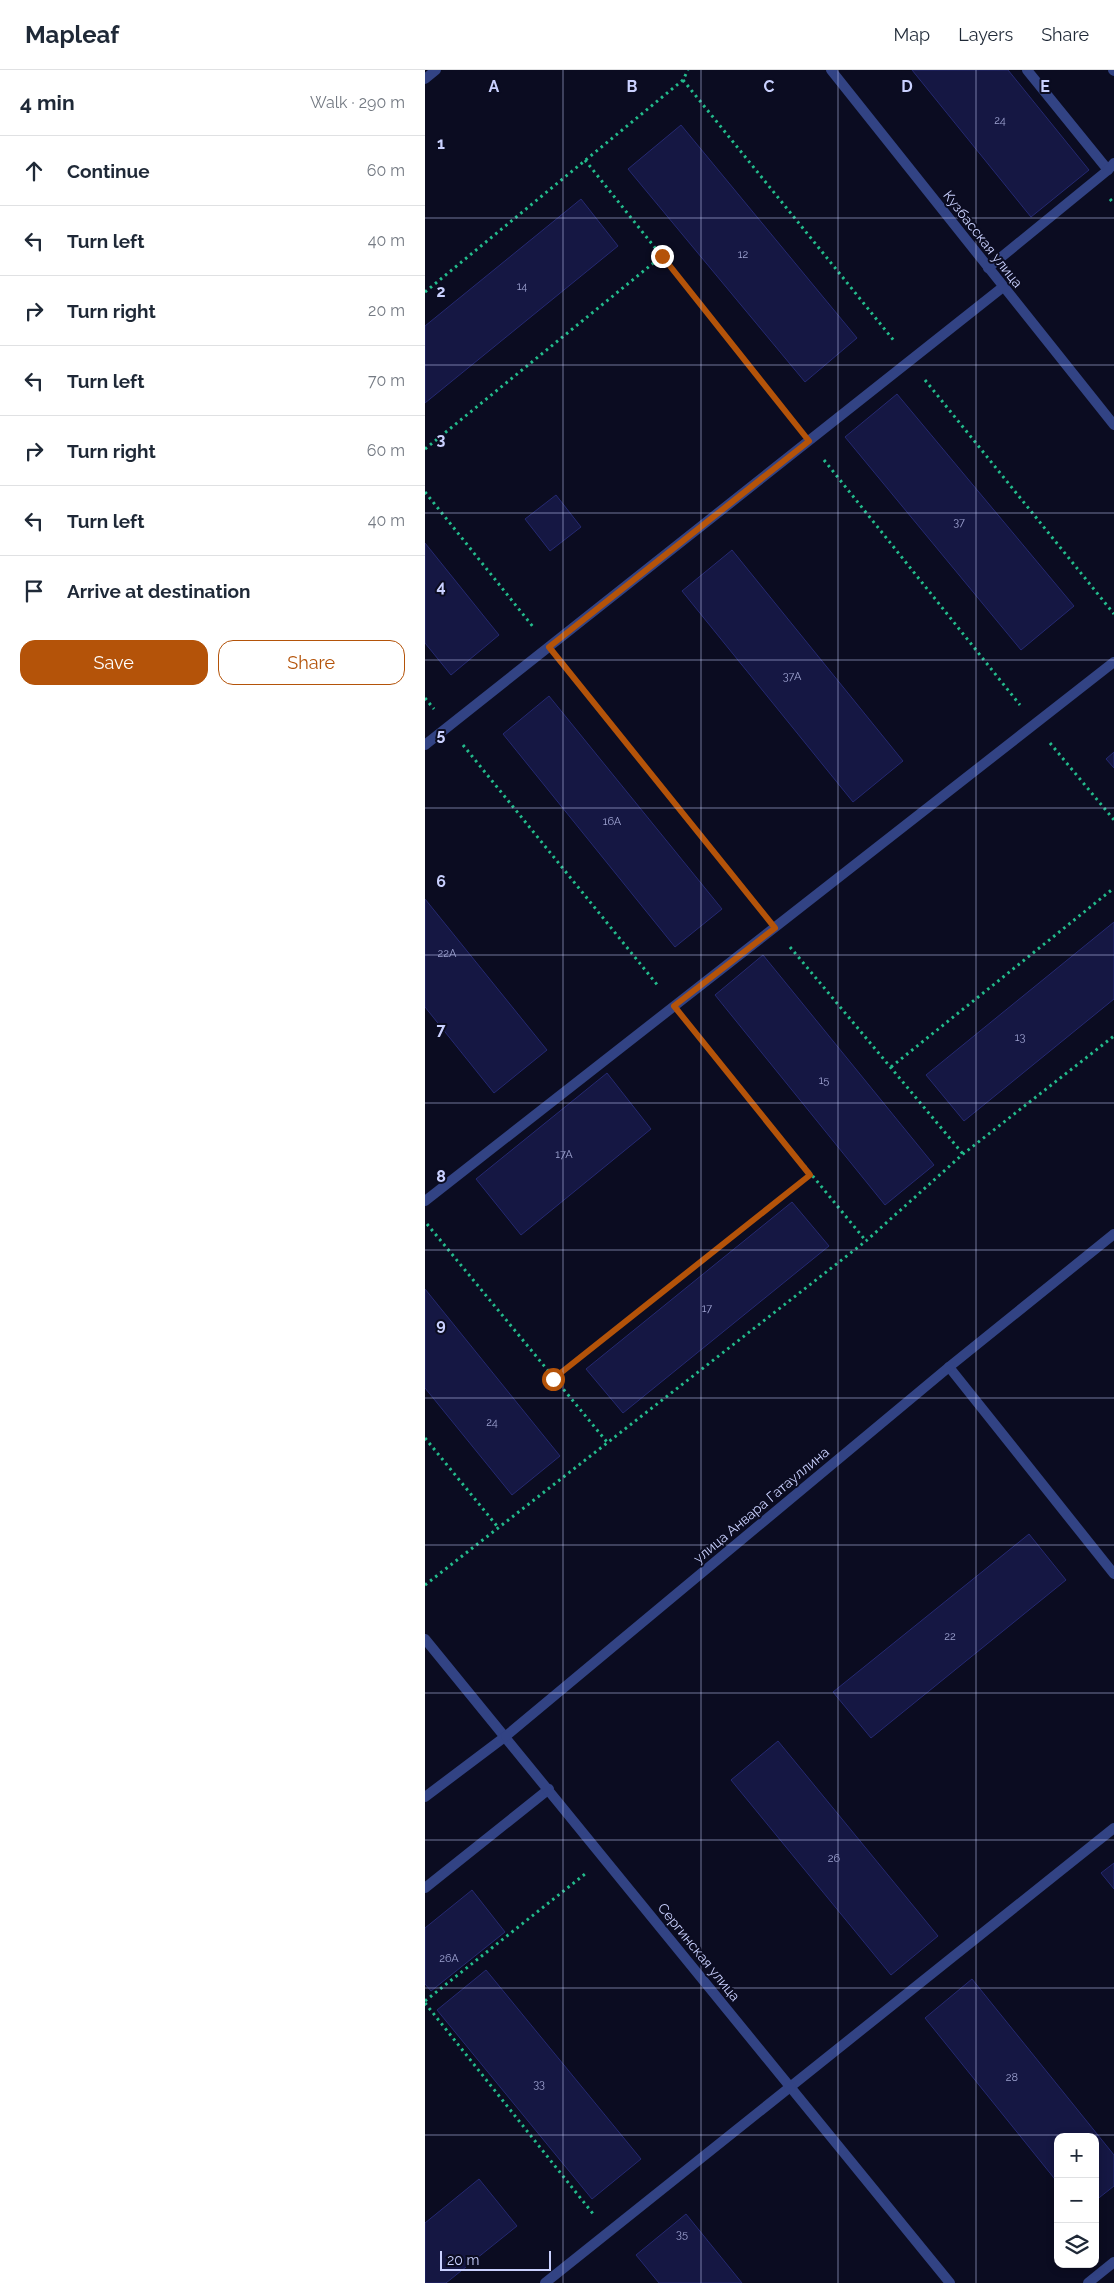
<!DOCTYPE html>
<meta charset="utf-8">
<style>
:root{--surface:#fff;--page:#f6f6f7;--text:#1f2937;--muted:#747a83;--line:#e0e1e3;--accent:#b45309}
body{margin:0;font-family:Raleway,sans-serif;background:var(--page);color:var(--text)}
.controls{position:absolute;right:15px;bottom:15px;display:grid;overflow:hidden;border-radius:10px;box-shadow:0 2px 8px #0003}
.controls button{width:45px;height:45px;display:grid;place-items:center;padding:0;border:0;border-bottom:1px solid var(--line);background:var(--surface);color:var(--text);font:25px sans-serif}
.scale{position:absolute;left:15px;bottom:12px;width:111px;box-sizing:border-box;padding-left:5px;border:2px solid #cad1ff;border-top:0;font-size:14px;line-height:18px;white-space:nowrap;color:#cad1ff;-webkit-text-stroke:4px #0b0c21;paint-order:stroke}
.stop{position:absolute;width:15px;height:15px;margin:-11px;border:4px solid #b45309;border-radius:50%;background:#fff}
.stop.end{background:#b45309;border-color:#fff;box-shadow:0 1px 5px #0008}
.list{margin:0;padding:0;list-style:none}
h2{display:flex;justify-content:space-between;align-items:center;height:65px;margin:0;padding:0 20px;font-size:21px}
h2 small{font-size:16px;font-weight:400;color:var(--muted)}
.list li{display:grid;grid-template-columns:32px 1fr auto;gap:15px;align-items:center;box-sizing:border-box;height:70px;padding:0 20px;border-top:1px solid var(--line)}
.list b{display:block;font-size:19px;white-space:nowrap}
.list em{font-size:16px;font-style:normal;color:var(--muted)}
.actions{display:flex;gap:10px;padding:15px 20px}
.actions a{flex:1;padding:11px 0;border:1px solid var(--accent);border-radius:15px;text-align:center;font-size:18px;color:var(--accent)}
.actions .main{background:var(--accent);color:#fff}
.icon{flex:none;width:28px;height:28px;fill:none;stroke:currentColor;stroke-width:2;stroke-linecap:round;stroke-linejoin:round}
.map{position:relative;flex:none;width:689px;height:2213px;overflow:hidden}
header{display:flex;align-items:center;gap:30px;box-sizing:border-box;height:70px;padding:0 25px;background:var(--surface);border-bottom:1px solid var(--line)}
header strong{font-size:24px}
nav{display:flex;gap:28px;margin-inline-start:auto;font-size:18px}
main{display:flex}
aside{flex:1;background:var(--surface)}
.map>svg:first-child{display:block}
.building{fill:#151743;stroke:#252971}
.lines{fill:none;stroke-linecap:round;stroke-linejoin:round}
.path{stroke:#23bb8c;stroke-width:3;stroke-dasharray:2.5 4;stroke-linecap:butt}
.service{stroke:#324384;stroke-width:10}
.minor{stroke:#324384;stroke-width:10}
.tertiary{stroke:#324384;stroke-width:10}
.route{stroke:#b45309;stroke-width:6}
.grid{fill:none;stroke:#cad1ff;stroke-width:1;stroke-opacity:0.55}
.labels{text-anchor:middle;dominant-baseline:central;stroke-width:4;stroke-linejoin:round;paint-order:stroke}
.number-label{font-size:11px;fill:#9da2d0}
.street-label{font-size:14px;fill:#cad1ff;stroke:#0b0c21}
.grid-label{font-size:16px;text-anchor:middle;font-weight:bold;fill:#cad1ff;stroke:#0b0c21;stroke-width:4;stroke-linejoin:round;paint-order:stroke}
</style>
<header>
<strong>Mapleaf</strong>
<nav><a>Map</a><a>Layers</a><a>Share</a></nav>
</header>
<main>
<aside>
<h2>4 min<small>Walk · 290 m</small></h2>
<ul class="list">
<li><svg class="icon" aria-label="ahead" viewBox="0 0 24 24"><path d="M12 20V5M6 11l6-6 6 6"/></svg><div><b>Continue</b></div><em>60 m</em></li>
<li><svg class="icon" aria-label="left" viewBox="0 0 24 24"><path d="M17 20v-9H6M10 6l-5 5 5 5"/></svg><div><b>Turn left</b></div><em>40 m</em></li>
<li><svg class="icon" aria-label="right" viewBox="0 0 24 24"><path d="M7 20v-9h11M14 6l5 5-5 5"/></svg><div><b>Turn right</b></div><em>20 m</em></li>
<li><svg class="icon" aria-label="left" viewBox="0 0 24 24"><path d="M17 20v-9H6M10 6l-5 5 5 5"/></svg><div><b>Turn left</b></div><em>70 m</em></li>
<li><svg class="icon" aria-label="right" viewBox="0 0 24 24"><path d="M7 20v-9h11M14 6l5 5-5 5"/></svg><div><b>Turn right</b></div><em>60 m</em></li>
<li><svg class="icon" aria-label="left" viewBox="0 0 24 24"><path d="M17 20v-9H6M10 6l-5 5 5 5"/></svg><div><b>Turn left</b></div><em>40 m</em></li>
<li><svg class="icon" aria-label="arrive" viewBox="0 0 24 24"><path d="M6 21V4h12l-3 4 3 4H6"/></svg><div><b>Arrive at destination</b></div></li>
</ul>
<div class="actions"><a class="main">Save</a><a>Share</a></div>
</aside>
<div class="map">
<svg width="689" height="2213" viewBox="0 0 689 2213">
<rect width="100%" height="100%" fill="#0b0c21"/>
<g class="building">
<path d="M487,0H583L664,100L606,147Z"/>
<path d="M256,55L432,268L380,312L203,99Z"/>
<path d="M156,129L193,176L0,333V256Z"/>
<path d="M472,324L649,536L596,580L420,367Z"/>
<path d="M131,425L156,457L125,481L100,449Z"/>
<path d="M0,473L74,565L26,605L0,573Z"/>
<path d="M307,480L478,691L428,732L257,521Z"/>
<path d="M124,626L297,839L250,877L78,664Z"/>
<path d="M689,682V698L681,689Z"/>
<path d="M0,829L122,980L69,1023L0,937Z"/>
<path d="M689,852V929L539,1051L501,1005Z"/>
<path d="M338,885L509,1095L460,1135L290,925Z"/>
<path d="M182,1003L226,1059L96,1165L51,1109Z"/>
<path d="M367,1132L404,1176L198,1343L161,1299Z"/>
<path d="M0,1219L135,1386L87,1425L0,1318Z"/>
<path d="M604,1464L641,1510L446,1668L408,1622Z"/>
<path d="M353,1671L513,1866L466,1905L306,1710Z"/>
<path d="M689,1793V1819L676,1803Z"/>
<path d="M47,1820L80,1862L6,1921L0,1914V1858Z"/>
<path d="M61,1900L216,2089L167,2129L12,1940Z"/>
<path d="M547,1909L689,2085V2116L670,2131V2067H633V2113L500,1948Z"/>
<path d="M54,2109L92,2156L21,2213H0V2153Z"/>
<path d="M261,2144L317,2213H234L211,2185Z"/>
</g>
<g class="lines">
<g class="path">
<path d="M258,10L470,272"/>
<path d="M160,90L369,352"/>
<path d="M685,129L689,134"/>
<path d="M0,222L258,10L263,0"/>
<path d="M500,310L689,544"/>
<path d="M0,379L237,186"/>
<path d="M399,390L595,635"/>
<path d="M0,422L109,558"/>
<path d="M140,596L335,839"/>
<path d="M0,628L9,639"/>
<path d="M625,673L689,750"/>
<path d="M38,675L234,917"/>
<path d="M365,877L538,1084"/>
<path d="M264,955L441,1171"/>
<path d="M466,997L689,818"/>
<path d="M2,1154L182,1372"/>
<path d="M128,1309L385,1105"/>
<path d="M0,1368L72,1456"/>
<path d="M0,1515L441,1171L538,1084L689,966"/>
<path d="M0,1931L160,1804"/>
<path d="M0,1933L169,2145"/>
</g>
<g class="service">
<path d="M602,0L683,100"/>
<path d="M688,0L689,1"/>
<path d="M563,198L683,100L689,93"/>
<path d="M0,675L578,217"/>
<path d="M0,1131L689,592"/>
<path d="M524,1297L689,1504"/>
<path d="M0,1818L124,1719"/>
<path d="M120,2213L689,1758"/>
</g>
<g class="minor">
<path d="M406,0L689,355"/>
<path d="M0,9L11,0"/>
<path d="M0,1569L525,2213"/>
<path d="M0,1727L81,1666"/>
<path d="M663,2213L689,2192"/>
</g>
<path class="tertiary" d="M81,1666L524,1297L689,1164"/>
</g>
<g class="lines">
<path class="route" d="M128,1309L385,1105L249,936L350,858L124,577L384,371L237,186"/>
</g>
<path class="grid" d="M138,0V2213M276,0V2213M413,0V2213M551,0V2213M0,148H689M0,295H689M0,443H689M0,590H689M0,738H689M0,885H689M0,1033H689M0,1180H689M0,1328H689M0,1475H689M0,1623H689M0,1770H689M0,1918H689M0,2065H689"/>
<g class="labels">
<g class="number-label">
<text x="575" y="50">24</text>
<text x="318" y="184">12</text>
<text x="97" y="216">14</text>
<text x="534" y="452">37</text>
<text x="367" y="606">37А</text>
<text x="187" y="751">16А</text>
<text x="22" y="883">22А</text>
<text x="595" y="967">13</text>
<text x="399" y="1010">15</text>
<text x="139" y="1084">17А</text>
<text x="282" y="1238">17</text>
<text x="67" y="1352">24</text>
<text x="525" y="1566">22</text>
<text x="409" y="1788">26</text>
<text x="24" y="1888">26А</text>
<text x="587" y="2007">28</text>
<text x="114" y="2014">33</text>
<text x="257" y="2164">35</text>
</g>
<g class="street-label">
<text transform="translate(558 169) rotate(52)">Кузбасская улица</text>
<text transform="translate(336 1435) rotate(-40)">улица Анвара Гатауллина</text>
<text transform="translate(274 1882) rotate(51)">Сергинская улица</text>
</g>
</g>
<g class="grid-label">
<text x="69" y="22">A</text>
<text x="207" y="22">B</text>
<text x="344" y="22">C</text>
<text x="482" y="22">D</text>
<text x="620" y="22">E</text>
<text x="16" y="79">1</text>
<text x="16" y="227">2</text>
<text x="16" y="375">3</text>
<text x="16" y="522">4</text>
<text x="16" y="670">5</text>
<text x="16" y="817">6</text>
<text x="16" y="965">7</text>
<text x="16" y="1112">8</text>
<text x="16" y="1260">9</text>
</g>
</svg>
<div class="controls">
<button>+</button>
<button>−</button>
<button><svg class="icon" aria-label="layers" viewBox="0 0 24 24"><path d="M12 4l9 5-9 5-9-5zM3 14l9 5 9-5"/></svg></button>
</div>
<div class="scale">20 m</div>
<div class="stop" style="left:128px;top:1309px"></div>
<div class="stop end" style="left:237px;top:186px"></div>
</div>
</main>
